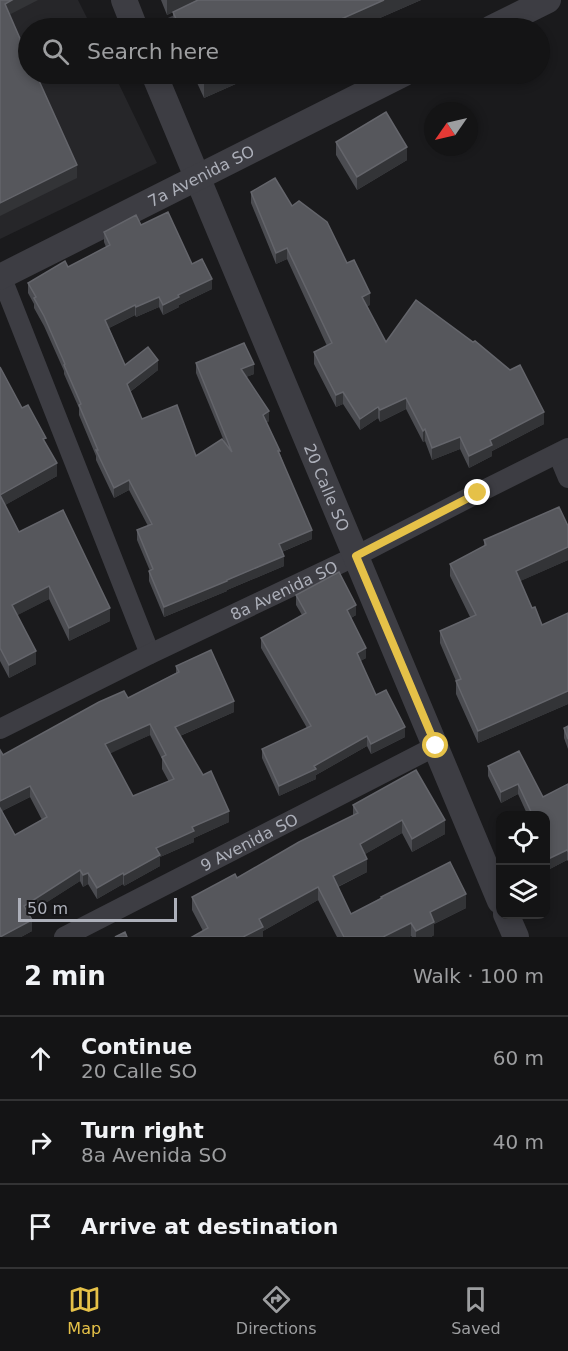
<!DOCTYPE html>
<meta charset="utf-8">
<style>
:root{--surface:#141415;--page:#212122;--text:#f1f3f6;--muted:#9d9ea0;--line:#333334;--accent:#e5c148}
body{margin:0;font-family:"DejaVu Sans",sans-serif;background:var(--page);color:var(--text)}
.controls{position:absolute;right:18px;bottom:18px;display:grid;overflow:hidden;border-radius:12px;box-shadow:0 3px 9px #0003}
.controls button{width:54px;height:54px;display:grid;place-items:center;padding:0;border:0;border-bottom:2px solid var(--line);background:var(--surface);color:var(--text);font:30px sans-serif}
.compass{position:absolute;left:424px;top:102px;width:54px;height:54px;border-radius:50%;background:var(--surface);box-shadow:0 3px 9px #0003;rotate:236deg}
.scale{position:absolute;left:18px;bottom:15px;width:159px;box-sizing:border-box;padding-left:6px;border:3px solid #adb0ba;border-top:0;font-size:16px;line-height:21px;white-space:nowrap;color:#adb0ba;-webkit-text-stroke:4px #151517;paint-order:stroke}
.stop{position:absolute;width:18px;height:18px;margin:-14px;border:4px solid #e5c148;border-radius:50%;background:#fff}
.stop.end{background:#e5c148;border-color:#fff;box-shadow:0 2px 6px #0008}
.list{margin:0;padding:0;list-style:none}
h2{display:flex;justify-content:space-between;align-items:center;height:78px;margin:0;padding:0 24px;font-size:26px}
h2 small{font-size:20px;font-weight:400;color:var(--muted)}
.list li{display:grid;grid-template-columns:39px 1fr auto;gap:18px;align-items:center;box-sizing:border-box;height:84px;padding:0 24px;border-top:2px solid var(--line)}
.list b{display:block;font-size:22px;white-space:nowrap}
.list p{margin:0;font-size:20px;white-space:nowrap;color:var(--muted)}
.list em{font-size:20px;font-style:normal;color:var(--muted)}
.icon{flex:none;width:33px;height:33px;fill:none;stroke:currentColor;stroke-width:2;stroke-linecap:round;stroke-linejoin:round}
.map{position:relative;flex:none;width:568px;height:937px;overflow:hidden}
.search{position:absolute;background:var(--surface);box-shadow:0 3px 9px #0003;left:18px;right:18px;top:18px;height:66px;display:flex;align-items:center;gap:15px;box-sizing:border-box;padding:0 21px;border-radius:33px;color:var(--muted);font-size:22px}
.sheet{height:330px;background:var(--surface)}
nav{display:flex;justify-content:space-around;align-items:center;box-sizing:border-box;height:84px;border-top:2px solid var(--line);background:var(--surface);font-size:16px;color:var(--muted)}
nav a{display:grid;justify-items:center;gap:3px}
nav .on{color:var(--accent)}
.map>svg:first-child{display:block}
.built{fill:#262629}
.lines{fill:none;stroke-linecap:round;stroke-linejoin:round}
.service{stroke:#3d3d43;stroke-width:10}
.minor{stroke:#3d3d43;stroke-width:20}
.tertiary{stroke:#3d3d43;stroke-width:26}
.wall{fill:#4b4c51;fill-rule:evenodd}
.shaded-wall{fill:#333437}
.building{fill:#56575c;stroke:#64656b;stroke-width:1.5;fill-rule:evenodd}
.route{stroke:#e5c148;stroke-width:8}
.labels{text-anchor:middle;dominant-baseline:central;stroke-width:5;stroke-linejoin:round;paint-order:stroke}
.street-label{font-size:16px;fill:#adb0ba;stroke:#151517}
</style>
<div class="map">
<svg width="568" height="937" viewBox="0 0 568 937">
<rect width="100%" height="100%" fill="#1a1a1c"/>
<path class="built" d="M0,0H78L92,28H28V74H114L157,163L0,239Z"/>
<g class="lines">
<path class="service" d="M158,28L184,16"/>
<g class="minor">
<path d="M1,276L150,654"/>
<path d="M558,454L568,478"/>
<path id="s1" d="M0,729L150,654L356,556L478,493L568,448"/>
<path id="s2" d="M64,937L436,746"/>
</g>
<g class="tertiary">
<path d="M124,0L135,28"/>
<path d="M492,28L548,0"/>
<path id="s3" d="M154,74L500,901"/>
<path id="s4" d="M0,277L403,74"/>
<path d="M506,914L516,937"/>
</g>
</g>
<g class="wall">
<path d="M161,0H197L167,15Z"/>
<path d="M198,0H421L357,28H173V12Z"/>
<path d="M193,74H258L204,98Z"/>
<path d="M336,142L407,160L357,190L336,155Z"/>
<path d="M251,192L292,206L347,263L370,305L367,306L386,342L544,424L492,451V456L469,468L460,449L432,460L425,441L423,442L406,409L380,422L378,418L360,430L343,404L336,407L314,364V352L327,346L287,259L276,264L251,203Z"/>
<path d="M141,225L192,264L212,289L179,305V307L163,315L159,307L136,317L135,315L109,328L125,365L158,370L130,392L142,419L196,456L224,441L196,373V363L254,374L246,377L269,421L266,423L280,454L312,539L282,552L284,566L227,590V591L164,617L149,581V571H150L137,540V530L148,526L129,490L114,498L96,460V456L79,415V408L64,374V371L44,326L34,308V304L28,293V283L68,267L106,247L104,242V232Z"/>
<path d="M0,367L22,408L46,443L57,476L5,505L19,532L110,621L69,641L49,599L17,615L36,664L9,678L0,661Z"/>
<path d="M568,526V560L520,581L532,608L542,625L568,613V704L478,743L456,694V681L440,643V631L470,617L450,576V564L484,546V540Z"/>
<path d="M296,595L356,615L351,618L366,658L360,661L376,695L405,737L371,754L367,746L316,775V779L279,796L262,758V749L307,728L261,648V638L302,615L296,605Z"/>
<path d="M211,650L234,701V712L180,736L203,775L211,771L229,811V822L194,838V842L160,857V866L124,886L123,884L97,899L88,884L83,887L80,881L28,914L32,920V931L21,937H0V750L3,755L99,702L124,691L128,698L176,673V666ZM150,735L162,759V769L169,782L133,796L109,753ZM30,797L42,820L15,835L2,811Z"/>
<path d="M568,726V749L564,738V728Z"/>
<path d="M488,766L543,797L568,784V861L567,860L546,871V816H528L518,794L501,803L488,776Z"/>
<path d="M353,805L445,834L412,852L402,833L365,854L367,872L338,887L351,914L381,898V897L466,908L434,924V935L431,937H412L411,936L409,937H337L318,900L263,931V937L203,931L192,910V897L237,878L353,815Z"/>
</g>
<g class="shaded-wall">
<path d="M12,0H38L5,17V4Z"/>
<path d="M167,0H197L167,15Z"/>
<path d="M384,0H421L357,28H321Z"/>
<path d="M222,74H258L204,98V81Z"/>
<path d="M407,147V160L357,190V177Z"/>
<path d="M77,165V178L0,216V203Z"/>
<path d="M287,248V259L276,264V253Z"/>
<path d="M212,279V289L179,305V307L163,315V305L178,295Z"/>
<path d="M370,293V305L362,308V297Z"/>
<path d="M159,297V307L136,317V307Z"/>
<path d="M135,305V315L105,330V320Z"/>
<path d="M158,360V370L127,394V384Z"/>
<path d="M254,364V374L241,379V369Z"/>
<path d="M343,392V404L336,407V395Z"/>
<path d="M406,398V409L380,422V410Z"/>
<path d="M378,407V418L360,430V419Z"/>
<path d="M269,411V421L263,425V415Z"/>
<path d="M544,412V424L492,451V456L469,468V456L490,440Z"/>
<path d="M425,429V441L423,442V431Z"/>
<path d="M460,437V449L432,460V448Z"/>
<path d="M57,463V476L0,508V495Z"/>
<path d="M129,480V490L114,498V488Z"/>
<path d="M312,530V539L279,553V544Z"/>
<path d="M568,547V560L516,583V571Z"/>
<path d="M284,556V566L227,590V591L164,617V607Z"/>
<path d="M49,586V599L12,618V605Z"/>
<path d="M356,605V615L347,620V610Z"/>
<path d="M110,608V621L69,641V628Z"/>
<path d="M366,648V658L357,663V653Z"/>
<path d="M36,651V664L9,678V665Z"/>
<path d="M568,691V704L478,743V731Z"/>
<path d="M234,701V712L175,738V727Z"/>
<path d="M150,724V735L105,756V744Z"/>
<path d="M405,727V737L371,754V744Z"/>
<path d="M367,736V746L316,775V779L279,796V786Z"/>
<path d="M518,784V794L501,803V792Z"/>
<path d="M30,786V797L0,812V801Z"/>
<path d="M229,811V822L194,838V842L160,857V866L124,886V875L156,848L192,827Z"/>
<path d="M402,820V833L360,857V844Z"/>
<path d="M445,820V834L412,852V839Z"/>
<path d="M567,850V860L546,871V860Z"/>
<path d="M367,859V872L333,889V876Z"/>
<path d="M80,870V881L24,917V906Z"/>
<path d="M88,873V884L83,887V875Z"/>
<path d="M123,873V884L97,899V888Z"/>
<path d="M318,887V900L263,931V937H243L259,919Z"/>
<path d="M466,894V908L434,924V935L431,937H416V931L430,912Z"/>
<path d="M32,920V931L21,937H1Z"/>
<path d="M411,923V936L409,937H383Z"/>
</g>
<g class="building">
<path d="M0,0H12L5,4L28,57V74H36L77,165L0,203Z"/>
<path d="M198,0H384L321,28H180L173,12Z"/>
<path d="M200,74H222L204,81Z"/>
<path d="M386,112L407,147L357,177L336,142Z"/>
<path d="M275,178L292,206L299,201L327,222L347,263L354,260L370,293L362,297L386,342L416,300L473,342L475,341L510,370L520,365L544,412L490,440L492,445L469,456L460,437L432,448L425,429L423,431L406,398L380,410L378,407L360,419L343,392L336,395L314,352L332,343L287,248L276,253L251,192Z"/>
<path d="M168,212L192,264L202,259L212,279L178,295L179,297L163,305L159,297L136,307L135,305L105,320L125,365L148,347L158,360L127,384L142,419L177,405L196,456L222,439L232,452L196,363L244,343L254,364L241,369L269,411L263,415L280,451H278L312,530L279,544L284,556L227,580V581L164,607L149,571L153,569L137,530L152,524L129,480L114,488L96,450H98L79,405L81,404L64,365L65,364L44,316L34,298L36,297L28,283L65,261L68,267L110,245L104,232L136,215L141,225Z"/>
<path d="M0,367L22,408L28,405L46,438L43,439L57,463L0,495Z"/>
<path d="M0,495L19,532L63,510L110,608L69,628L49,586L12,605L36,651L9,665L0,648Z"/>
<path d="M559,507L568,526V547L516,571L532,608L535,607L542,625L568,613V691L478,731L456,681L461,679L440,631L476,615L450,564L486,545L484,540Z"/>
<path d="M339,572L356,605L347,610L366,648L357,653L376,695L386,690L405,727L371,744L367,736L314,766L316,769L279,786L262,749L311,726L261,638L306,613L296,595Z"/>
<path d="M211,650L234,701L175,727L203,775L211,771L229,811L192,827L194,831L156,848L160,855L124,875L123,873L97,888L88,873L83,875L80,870L24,906L32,920L0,937V808L15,835L47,817L30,786L0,801V750L3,755L99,702L124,691L128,698L179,672L176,666ZM150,724L166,755L162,757L174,779L133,796L105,744Z"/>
<path d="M568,726V739L564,728Z"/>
<path d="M519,751L543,797L568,784V851L567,850L546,860V816H533L518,784L501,792L488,766Z"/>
<path d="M416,770L445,820L412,839L402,820L360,844L367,859L333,876L351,914L382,898L381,897L450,862L466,894L430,912L434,922L416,931L411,923L383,937H344L318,887L259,919L263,927L243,937H192L208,928L192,897L235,874L237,878L299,842L358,813L353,805Z"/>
<path d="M125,932L127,937H115Z"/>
</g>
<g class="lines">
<path class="route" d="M436,746L356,556L478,493"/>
</g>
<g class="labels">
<g class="street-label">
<text stroke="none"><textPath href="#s4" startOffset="225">7a Avenida SO</textPath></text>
<text stroke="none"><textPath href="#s3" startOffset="448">20 Calle SO</textPath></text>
<text stroke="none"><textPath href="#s1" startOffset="316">8a Avenida SO</textPath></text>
<text stroke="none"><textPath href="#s2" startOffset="208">9 Avenida SO</textPath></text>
</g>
</g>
</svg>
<div class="controls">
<button><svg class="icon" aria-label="locate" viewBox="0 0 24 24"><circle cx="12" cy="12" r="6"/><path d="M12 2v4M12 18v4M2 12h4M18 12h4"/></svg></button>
<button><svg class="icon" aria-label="layers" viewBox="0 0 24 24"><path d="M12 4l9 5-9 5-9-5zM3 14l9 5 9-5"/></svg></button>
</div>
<svg class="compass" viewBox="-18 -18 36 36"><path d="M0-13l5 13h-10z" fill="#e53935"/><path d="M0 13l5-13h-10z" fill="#9d9ea0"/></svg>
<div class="scale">50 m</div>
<div class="stop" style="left:436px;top:746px"></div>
<div class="stop end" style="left:478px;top:493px"></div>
<div class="search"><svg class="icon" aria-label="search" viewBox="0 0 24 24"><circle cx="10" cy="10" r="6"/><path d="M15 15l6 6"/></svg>Search here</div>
</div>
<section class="sheet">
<h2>2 min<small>Walk · 100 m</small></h2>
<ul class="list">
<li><svg class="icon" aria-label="ahead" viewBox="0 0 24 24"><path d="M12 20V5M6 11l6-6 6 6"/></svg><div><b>Continue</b><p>20 Calle SO</p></div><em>60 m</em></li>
<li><svg class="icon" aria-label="right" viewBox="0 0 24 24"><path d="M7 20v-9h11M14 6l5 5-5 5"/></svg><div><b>Turn right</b><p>8a Avenida SO</p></div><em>40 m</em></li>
<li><svg class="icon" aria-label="arrive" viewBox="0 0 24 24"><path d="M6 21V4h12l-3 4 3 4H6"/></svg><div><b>Arrive at destination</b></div></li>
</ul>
</section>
<nav>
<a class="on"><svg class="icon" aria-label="map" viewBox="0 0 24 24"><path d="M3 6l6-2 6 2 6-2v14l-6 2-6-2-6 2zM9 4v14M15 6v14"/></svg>Map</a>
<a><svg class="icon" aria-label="directions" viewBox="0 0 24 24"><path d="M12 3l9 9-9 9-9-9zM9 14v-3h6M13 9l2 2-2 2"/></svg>Directions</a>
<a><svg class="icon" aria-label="saved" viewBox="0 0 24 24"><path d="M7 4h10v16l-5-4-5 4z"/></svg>Saved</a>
</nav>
